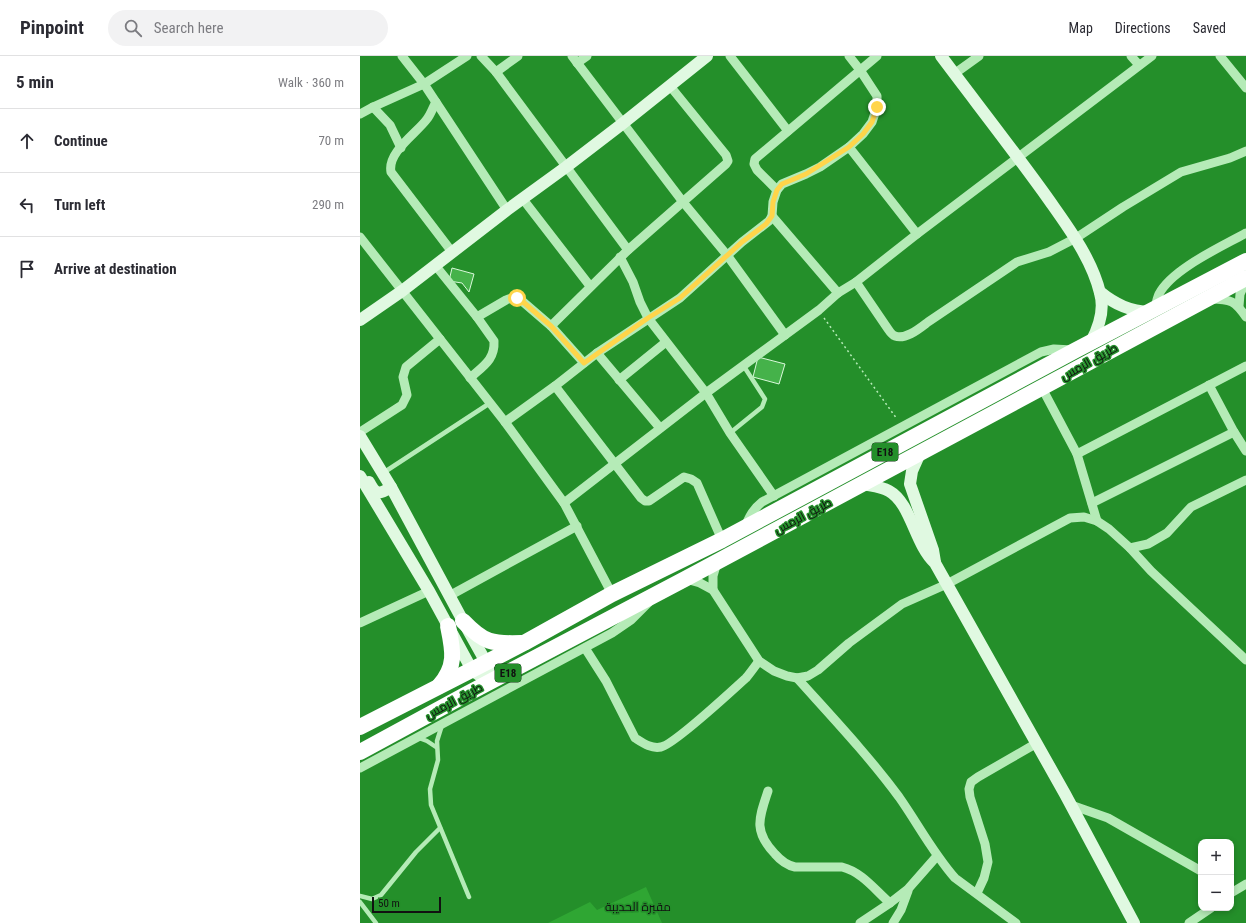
<!DOCTYPE html>
<meta charset="utf-8">
<style>
:root{--surface:#fff;--page:#f2f2f3;--text:#2b2b33;--muted:#7c7c81;--line:#e1e1e2}
body{margin:0;font-family:"Roboto Condensed",Cairo,sans-serif;background:var(--page);color:var(--text)}
.controls{position:absolute;right:12px;bottom:12px;display:grid;overflow:hidden;border-radius:8px;box-shadow:0 2px 6px #0003}
.controls button{width:36px;height:36px;display:grid;place-items:center;padding:0;border:0;border-bottom:1px solid var(--line);background:var(--surface);color:var(--text);font:20px sans-serif}
.scale{position:absolute;left:12px;bottom:10px;width:69px;box-sizing:border-box;padding-left:4px;border:2px solid #111;border-top:0;font-size:11px;line-height:14px;white-space:nowrap;color:#111;-webkit-text-stroke:3px #248f2a;paint-order:stroke}
.stop{position:absolute;width:12px;height:12px;margin:-9px;border:3px solid #ffd54a;border-radius:50%;background:#fff}
.stop.end{background:#ffd54a;border-color:#fff;box-shadow:0 1px 4px #0008}
.list{margin:0;padding:0;list-style:none}
h2{display:flex;justify-content:space-between;align-items:center;height:52px;margin:0;padding:0 16px;font-size:17px}
h2 small{font-size:13px;font-weight:400;color:var(--muted)}
.list li{display:grid;grid-template-columns:26px 1fr auto;gap:12px;align-items:center;box-sizing:border-box;height:64px;padding:0 16px;border-top:1px solid var(--line)}
.list b{display:block;font-size:15px;white-space:nowrap}
.list em{font-size:13px;font-style:normal;color:var(--muted)}
.icon{flex:none;width:22px;height:22px;fill:none;stroke:currentColor;stroke-width:2;stroke-linecap:round;stroke-linejoin:round}
.map{position:relative;flex:none;width:886px;height:867px;overflow:hidden}
header{display:flex;align-items:center;gap:24px;box-sizing:border-box;height:56px;padding:0 20px;background:var(--surface);border-bottom:1px solid var(--line)}
header strong{font-size:19px}
nav{display:flex;gap:22px;margin-inline-start:auto;font-size:14px}
.search{width:280px;height:36px;background:var(--page);display:flex;align-items:center;gap:10px;box-sizing:border-box;padding:0 14px;border-radius:22px;color:var(--muted);font-size:15px}
main{display:flex}
aside{flex:1;background:var(--surface)}
.map>svg:first-child{display:block}
.green{fill:#2fa633}
.building{fill:#45b24a;stroke:#daf9db}
.lines{fill:none;stroke-linecap:round;stroke-linejoin:round}
.path{stroke:#b5ebb7;stroke-width:1.5;stroke-dasharray:2 3;stroke-linecap:butt}
.lane{stroke:#b5ebb7;stroke-width:4.5}
.street{stroke:#b5ebb7;stroke-width:9}
.secondary{stroke:#e0f9e1;stroke-width:12}
.highway{stroke:#fff;stroke-width:16}
.route{stroke:#ffd54a;stroke-width:5}
.labels{text-anchor:middle;dominant-baseline:central;stroke-width:3;stroke-linejoin:round;paint-order:stroke}
.shield{fill:#248f2a;stroke:#173718;stroke-width:1}
.shield-label{font-size:11px;font-weight:bold;fill:#111}
.street-label{font-size:12px;fill:#111;stroke:#248f2a}
.park-label{font-size:12px;fill:#111;stroke:#248f2a}
</style>
<header>
<strong>Pinpoint</strong>
<div class="search"><svg class="icon" aria-label="search" viewBox="0 0 24 24"><circle cx="10" cy="10" r="6"/><path d="M15 15l6 6"/></svg>Search here</div>
<nav><a>Map</a><a>Directions</a><a>Saved</a></nav>
</header>
<main>
<aside>
<h2>5 min<small>Walk · 360 m</small></h2>
<ul class="list">
<li><svg class="icon" aria-label="ahead" viewBox="0 0 24 24"><path d="M12 20V5M6 11l6-6 6 6"/></svg><div><b>Continue</b></div><em>70 m</em></li>
<li><svg class="icon" aria-label="left" viewBox="0 0 24 24"><path d="M17 20v-9H6M10 6l-5 5 5 5"/></svg><div><b>Turn left</b></div><em>290 m</em></li>
<li><svg class="icon" aria-label="arrive" viewBox="0 0 24 24"><path d="M6 21V4h12l-3 4 3 4H6"/></svg><div><b>Arrive at destination</b></div></li>
</ul>
</aside>
<div class="map">
<svg width="886" height="867" viewBox="0 0 886 867">
<rect width="100%" height="100%" fill="#248f2a"/>
<path class="green" d="M286,831L302,867H188L230,846L237,854Z"/>
<g class="building">
<path d="M92,212L114,218L109,236L102,227L89,225Z"/>
<path d="M398,301L425,308L419,328L393,321Z"/>
</g>
<g class="lines">
<path class="path" d="M464,262L537,363"/>
<g class="lane">
<path d="M370,377L402,351L405,343L383,309"/>
<path d="M23,417L130,347"/>
<path d="M82,669L77,685L78,704L70,733L71,749L109,841"/>
<path d="M59,682L67,685L76,691"/>
<path d="M0,840L12,843L21,839L56,796L80,772"/>
<path d="M0,846L16,867"/>
</g>
<g class="street">
<path d="M42,0L64,28L147,154"/>
<path d="M121,0L136,16L268,194"/>
<path d="M212,0L323,146L367,199L425,279"/>
<path d="M370,0L428,75"/>
<path d="M771,0L779,9"/>
<path d="M860,0L886,32"/>
<path d="M217,7L227,0"/>
<path d="M136,16L158,0"/>
<path d="M594,18L619,0"/>
<path d="M76,46C73,51 71,58 67,63C57,77 27,96 31,116L92,196"/>
<path d="M13,51L30,69L41,92"/>
<path d="M0,58L13,51L64,28L107,0"/>
<path d="M489,91L557,178"/>
<path d="M417,134L397,114L394,108L395,103L517,0"/>
<path d="M162,142L230,230"/>
<path d="M412,160L478,237"/>
<path d="M0,181L145,366L204,447L252,538"/>
<path d="M260,201L273,226L280,246L288,262L346,337L370,377L414,440"/>
<path d="M75,209L117,261L134,285C135,304 123,310 110,322"/>
<path d="M496,226L528,273C530,276 532,279 535,280C546,284 560,272 568,266L657,206L689,196L716,182L763,151L821,116L870,102L886,95"/>
<path d="M851,243C871,243 875,245 886,261"/>
<path d="M879,250L880,238L886,225"/>
<path d="M795,253C796,248 797,242 799,238C812,213 861,191 886,177"/>
<path d="M117,261L146,244C152,241 156,242 162,245L191,270L224,307"/>
<path d="M191,270L268,194L366,108L368,105L366,99L310,30"/>
<path d="M237,297L300,372"/>
<path d="M259,324L306,286"/>
<path d="M849,329L874,376L886,395"/>
<path d="M195,330L281,442L285,445H289L324,421L331,423L337,427L362,484"/>
<path d="M682,332L717,398L737,465"/>
<path d="M145,366L195,330L237,297L320,242L382,186L409,165L412,160L413,146L417,134L422,128L446,118L460,111L489,91L503,78L512,66L517,51V40L500,14L489,0"/>
<path d="M0,376L42,349L47,339L43,321L46,311L80,283"/>
<path d="M717,398L886,310"/>
<path d="M204,447L346,337L459,254L478,237L496,226L557,178L792,0"/>
<path d="M732,447L874,376"/>
<path d="M385,471C389,461 393,453 402,446L681,296L694,293L712,294"/>
<path d="M770,492L788,488L807,477L831,451L886,424"/>
<path d="M326,523L340,527L353,534L399,605L414,615L427,620L437,622L448,620L458,614L489,587L542,548L587,528L710,462L724,461L737,465L749,473L770,492L791,515L886,604"/>
<path d="M353,534V520L357,506"/>
<path d="M89,540L217,470"/>
<path d="M0,567L69,535"/>
<path d="M225,592L246,625L275,682C283,687 291,693 301,691C313,689 374,633 386,622C391,616 395,610 399,605"/>
<path d="M437,622C472,661 508,699 539,741C558,768 573,797 595,822L656,867"/>
<path d="M0,712L252,577L271,564L289,546"/>
<path d="M408,735C399,762 393,775 415,798C421,805 426,809 435,811H482C502,816 515,834 530,847"/>
<path d="M711,749L748,762L841,815"/>
<path d="M617,837L624,822L628,806L625,788L610,741L609,733L611,726L618,721L677,687"/>
<path d="M871,837L886,828"/>
<path d="M500,867L530,847L548,833L577,800"/>
<path d="M533,867L541,854L548,835"/>
<path d="M829,867L851,852"/>
</g>
<g class="secondary">
<path d="M581,0C617,48 654,95 689,144C708,171 732,203 740,237C745,254 739,271 731,286"/>
<path d="M740,236C756,249 770,255 790,256"/>
<path d="M0,264L42,235L147,154L206,111L262,68L347,0"/>
<path d="M0,380L31,431L103,565L127,608L129,617L126,628"/>
<path d="M560,397L552,415L550,428L573,494L575,506"/>
<path d="M0,420L69,535L112,614L119,619"/>
<path d="M9,426C16,439 19,439 31,431"/>
<path d="M502,428C511,430 520,430 529,435C551,447 555,489 575,507L705,738L774,867"/>
</g>
<g class="highway">
<path d="M103,565C124,587 132,588 161,587"/>
<path d="M79,630C97,610 93,594 88,570"/>
<path d="M0,671L164,587L252,538L362,484L716,294L886,205"/>
<path d="M0,696L105,639L325,523L886,222"/>
</g>
</g>
<g class="lines">
<path class="route" d="M157,242L162,245L191,270L224,307L288,262L320,242L382,186L406,168L412,160L413,146L417,134L422,128L446,118L489,91L503,78L512,66L517,51"/>
</g>
<g class="labels">
<g class="shield">
<rect x="512" y="387" width="26" height="18" rx="3"/>
<rect x="135" y="608" width="26" height="18" rx="3"/>
</g>
<g class="shield-label">
<text x="525" y="396">E18</text>
<text x="148" y="617">E18</text>
</g>
<g class="street-label">
<text transform="translate(729 306) rotate(-29)">طريق الرمس</text>
<text transform="translate(443 460) rotate(-28)">طريق الرمس</text>
<text transform="translate(94 645) rotate(-28)">طريق الرمس</text>
</g>
<g class="park-label">
<text x="278" y="851">مقبرة الحديبة</text>
</g>
</g>
</svg>
<div class="controls">
<button>+</button>
<button>−</button>
</div>
<div class="scale">50 m</div>
<div class="stop" style="left:157px;top:242px"></div>
<div class="stop end" style="left:517px;top:51px"></div>
</div>
</main>
